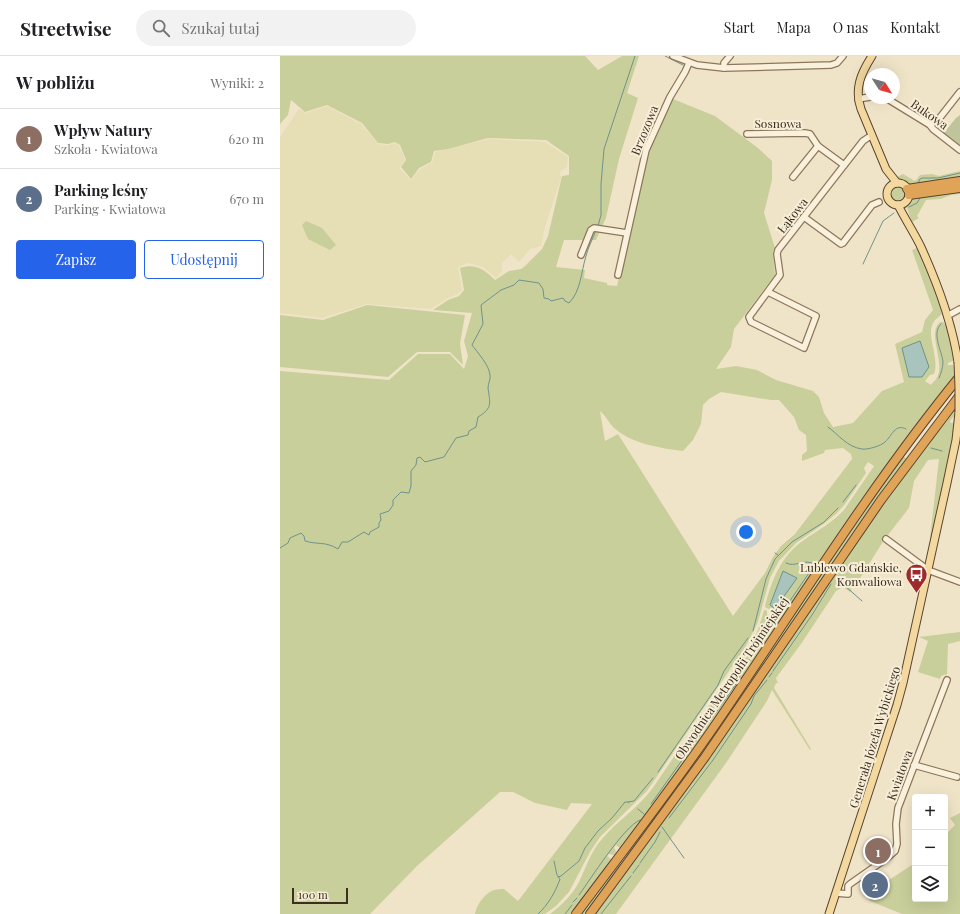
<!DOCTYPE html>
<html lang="pl">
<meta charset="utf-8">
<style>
:root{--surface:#fff;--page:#f2f2f2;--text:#202124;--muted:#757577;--line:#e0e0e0;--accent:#2563eb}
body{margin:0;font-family:"Playfair Display",serif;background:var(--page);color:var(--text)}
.controls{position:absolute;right:12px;bottom:12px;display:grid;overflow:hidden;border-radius:4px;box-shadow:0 4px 16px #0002}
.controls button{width:36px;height:36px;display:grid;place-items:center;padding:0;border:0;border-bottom:1px solid var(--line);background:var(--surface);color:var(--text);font:20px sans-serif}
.compass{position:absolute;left:584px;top:12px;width:36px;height:36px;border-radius:50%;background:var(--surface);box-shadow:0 4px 16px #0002;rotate:127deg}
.scale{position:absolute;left:12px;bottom:10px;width:56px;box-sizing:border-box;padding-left:4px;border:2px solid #3d2e20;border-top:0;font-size:11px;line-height:14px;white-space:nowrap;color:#3d2e20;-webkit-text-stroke:3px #f7eed8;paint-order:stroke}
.you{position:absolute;left:466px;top:476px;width:14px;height:14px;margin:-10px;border:3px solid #fff;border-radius:50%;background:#1a73e8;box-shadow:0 0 0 6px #1a73e833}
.badge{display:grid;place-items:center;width:26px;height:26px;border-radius:50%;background:var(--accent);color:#fff;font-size:13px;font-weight:700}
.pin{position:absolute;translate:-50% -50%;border:2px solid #fff;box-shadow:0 1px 4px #0006}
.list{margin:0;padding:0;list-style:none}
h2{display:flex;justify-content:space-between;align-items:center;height:52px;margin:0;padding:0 16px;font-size:17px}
h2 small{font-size:13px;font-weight:400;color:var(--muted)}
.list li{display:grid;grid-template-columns:26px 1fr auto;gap:12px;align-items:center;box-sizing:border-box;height:60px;padding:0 16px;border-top:1px solid var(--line)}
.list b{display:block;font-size:15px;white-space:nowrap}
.list p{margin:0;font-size:13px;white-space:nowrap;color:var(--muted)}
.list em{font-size:13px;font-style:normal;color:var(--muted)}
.actions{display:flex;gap:8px;padding:12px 16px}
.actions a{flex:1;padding:9px 0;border:1px solid var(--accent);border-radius:4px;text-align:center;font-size:14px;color:var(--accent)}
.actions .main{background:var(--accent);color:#fff}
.icon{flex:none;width:22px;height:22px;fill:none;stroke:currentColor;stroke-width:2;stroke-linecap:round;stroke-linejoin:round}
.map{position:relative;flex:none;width:680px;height:858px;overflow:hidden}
header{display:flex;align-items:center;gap:24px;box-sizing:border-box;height:56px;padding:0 20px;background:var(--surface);border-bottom:1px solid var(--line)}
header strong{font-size:19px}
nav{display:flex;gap:22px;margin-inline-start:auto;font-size:14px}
.search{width:280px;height:36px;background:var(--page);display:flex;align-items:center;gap:10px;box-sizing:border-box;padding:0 14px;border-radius:22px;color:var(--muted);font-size:15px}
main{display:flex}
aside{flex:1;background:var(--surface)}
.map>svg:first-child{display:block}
.farmland{fill:#e6deb5}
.green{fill:#c9cf9b;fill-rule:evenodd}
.cemetery{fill:#bfc49a}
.water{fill:#a9c4bc;stroke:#6f938a}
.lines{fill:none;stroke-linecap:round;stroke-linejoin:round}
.stream{stroke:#6f938a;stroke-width:1}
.minor-casing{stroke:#8d765c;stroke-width:8}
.major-casing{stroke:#5b4430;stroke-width:9}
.highway-casing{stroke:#5b4430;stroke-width:10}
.minor{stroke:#faf1dc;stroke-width:5.5}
.major{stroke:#f3d9a0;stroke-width:7}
.highway{stroke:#e0a458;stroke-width:8}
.major-bridge-casing{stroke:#5b4430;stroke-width:9;stroke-linecap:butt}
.major-bridge{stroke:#f3d9a0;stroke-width:7}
.labels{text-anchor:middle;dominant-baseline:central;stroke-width:4;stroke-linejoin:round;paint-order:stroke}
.street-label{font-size:12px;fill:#3d2e20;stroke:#f7eed8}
.poi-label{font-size:12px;fill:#3d2e20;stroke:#f7eed8;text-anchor:end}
</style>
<header>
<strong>Streetwise</strong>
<div class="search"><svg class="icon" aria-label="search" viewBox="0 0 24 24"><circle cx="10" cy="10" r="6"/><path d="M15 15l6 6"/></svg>Szukaj tutaj</div>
<nav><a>Start</a><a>Mapa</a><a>O nas</a><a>Kontakt</a></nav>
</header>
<main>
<aside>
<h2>W pobliżu<small>Wyniki: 2</small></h2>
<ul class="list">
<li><span class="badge" style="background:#8d6e63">1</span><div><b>Wpływ Natury</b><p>Szkoła · Kwiatowa</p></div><em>620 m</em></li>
<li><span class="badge" style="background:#5c6f8a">2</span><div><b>Parking leśny</b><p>Parking · Kwiatowa</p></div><em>670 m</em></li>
</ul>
<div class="actions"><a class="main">Zapisz</a><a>Udostępnij</a></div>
</aside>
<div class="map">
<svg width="680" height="858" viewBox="0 0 680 858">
<rect width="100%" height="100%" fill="#f0e4c8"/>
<path class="farmland" d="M47,50L81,68L98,88L108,89L116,87L119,90L125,104L119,112L131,124L140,113L152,107L155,96L209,83L265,86L288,101L287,111L280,116L281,122L265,171L261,190L250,193L239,206L231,198L222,207V216L216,222L203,211L188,207L178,211L182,234L178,238L166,243L151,253L87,248L42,262L0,257V81L19,53L26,57Z"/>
<g class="green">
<path d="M0,0H305L318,14L342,0H359L347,37L358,42L339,103L326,162L316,184H284L276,211L305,214L304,222L327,227V229L337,230L367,99L393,43L435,60L478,92L492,105V124L484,157L495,192L493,195L495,219L454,273L451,291L436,313L456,310L477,314L496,324L533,335L539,341L544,357L553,371L573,367L602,335L624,326L615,288L642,276L645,264L653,254L632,194L637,192L640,194L661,250L662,258C659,261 655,263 653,267C646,281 660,302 654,318L650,319L645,325L651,329C653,326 657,323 658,319C664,304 647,277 660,266H663L666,269L675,304L668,307V309H675V310L680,313L647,355L390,728L341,793L336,789L334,791L336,796L334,799L329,798L327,800L332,804L292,858H270C282,849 292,839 299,826C306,811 311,795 322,783C337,765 358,752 372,733L471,588L478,574L484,554H485L487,555V560L494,561L495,555L486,552L485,550C492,523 501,500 524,484C538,474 552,467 564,454L594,410L588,406L584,412L586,417L565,448L557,457L545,467L516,487L499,505L490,522L478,566L466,590L367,735L320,781L310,796L289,836L276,850L265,858H195C196,849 205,837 214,834C217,833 221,833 224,833L238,845L312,748L291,747L287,754L255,747L233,736H220L137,810L90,858H0V315L109,324L138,298H170L184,313L188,300L184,285L192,257L153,254L168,244L179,240L184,234L180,212C195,207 204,213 215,224L229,215L241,213L244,211L262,193L268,180L282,120L289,119V100L266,84L208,82L168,93L154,95L151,106L139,112L131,123L121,111L126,104L120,89L115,86L108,88L98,87L82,67L47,49L25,56L11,44L8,59L0,68ZM441,336L491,344H499L514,361L519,374L526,379L527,395L522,399V405L544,397L545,394L563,392L571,398L572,403L515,478L501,490L493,501L485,517L453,560L338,378L325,385L320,355C326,360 329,367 334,372C352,388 380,392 403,395L413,384L421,368L423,349L429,343Z"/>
<path d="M680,115V122L627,130L615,122L623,118L635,125L636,124L640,119L652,118L659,120Z"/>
<circle cx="617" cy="138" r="9"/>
<path d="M680,134V138L671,139L661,143L646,144L637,160L639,162L632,166L627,152L625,153L626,147L629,142Z"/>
<path d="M26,165L42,172L56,189L50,194L28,183L22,169Z"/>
<path d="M87,249L185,259L180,288L183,309L170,296H137L108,321L0,311V259L43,264Z"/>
<path d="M680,345L675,359L670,365L671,367H676V370L653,483L650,482L659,403L648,404L634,425L629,452L604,484L577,527L573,525L567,529L572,534L570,536L563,531L556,535L521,588L496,622L498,627H496L494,632L531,693L530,694L492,634L487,645L446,707L336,858H313L419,716L611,436Z"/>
<path d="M622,399L628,404L461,645L347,804L346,802L348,800L347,799L344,801L342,800Z"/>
<path d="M680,576V585L668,588L667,618L661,620L660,623L638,616L648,585L639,581Z"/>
<path d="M680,757V858H622L590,845L586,839L635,807V843H665V779L675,769L670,762Z"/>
<path d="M339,804L341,806L339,808L340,809L342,807L344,808L306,858H299Z"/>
</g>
<path class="cemetery" d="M680,59V90L663,78L676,62Z"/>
<g class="water">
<path d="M640,285L649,311L642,321H629L622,292Z"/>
<path d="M503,515L517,522L495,553L490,549Z"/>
</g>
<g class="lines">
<g class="stream">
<path d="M385,0L403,9"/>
<path d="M639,128V124L642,122H658L680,117"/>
<path d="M629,151L637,147L640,142"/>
<path d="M318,170L321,159V128L324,93L355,0"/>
<path d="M583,208L603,165L614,157"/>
<path d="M659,322C661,317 663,312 663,306C662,295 651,277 661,268"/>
<path d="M665,365L676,352"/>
<path d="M548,371C559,379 567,391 582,393C587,394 601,390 605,386C612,380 615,367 626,373"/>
<path d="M652,384L663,368"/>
<path d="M651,392L662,395"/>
<path d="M563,446L576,429"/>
<path d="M0,492L8,487L10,482L21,477L24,480L25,485C38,489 45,485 58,493L62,486H68L84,476L89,479L90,476L99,471V467L101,464L100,458L109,455L113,449V444L121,436L129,437L131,430V415L136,409L137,402L140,401L145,406L164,401L176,382L188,379L189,375L196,371L198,361C213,352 210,347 208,332C208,327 211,323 210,319C209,309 198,297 192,289L203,268L201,249L221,234L234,229L239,224L259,227L263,233L264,242L269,243L271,245L283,242L285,245L289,247C301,235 301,216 306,200C308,191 313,183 316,174"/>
<path d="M573,492L605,446"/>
<path d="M495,497L498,499"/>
<path d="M506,507C515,512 525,502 534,508"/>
<path d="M556,522L582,545"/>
<path d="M473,575L486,523L495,503L512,486L544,466L558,452"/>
<path d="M473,599L531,514"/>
<path d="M467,607L471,601"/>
<path d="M493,615L532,559L551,528"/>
<path d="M489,621L492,617"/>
<path d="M378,716L438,629L444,615L468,582"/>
<path d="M348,746L354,745L373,722"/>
<path d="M371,748L456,628L465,609"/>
<path d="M358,753L364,758"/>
<path d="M389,762L433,704L471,648L474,640L487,624"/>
<path d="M382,771L404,802"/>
<path d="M360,807L375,786L380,776"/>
<path d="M353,817L359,809"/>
<path d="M278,821L281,820L299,805L305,792L318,775L332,762L345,746H349"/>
<path d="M299,839C310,824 344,770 360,764"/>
<path d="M293,846L297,842"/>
<path d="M258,858C268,849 276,835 280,823L277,819L274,805"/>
<path d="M285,858L292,849"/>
<path d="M321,858L351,820"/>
</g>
<defs>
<g id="minor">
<path d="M393,0L417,9L444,12L551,9L557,7L563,0"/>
<path d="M444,12V7L450,0"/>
<path d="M606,42L650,69L653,73L680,94"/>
<path d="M578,43L590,41"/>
<path d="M650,69L658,64L680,36"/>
<path d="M467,78L525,77L530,78L538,90L564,109"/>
<path d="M513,121L538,90"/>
<path d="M524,161L561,188L563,187L592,149L599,146"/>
<path d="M301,199L311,174L314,172L347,177"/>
<path d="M338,219L366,94L390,41L405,16L409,7"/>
<path d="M488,236L536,260L524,292L471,266L469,261L500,219L497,198L498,194L583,85L592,79"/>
<path d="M667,260L680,253"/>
<path d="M606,483L648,514L680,526"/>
<path d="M634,709L677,721"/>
<path d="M556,837L568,838V830L570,828L607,802L615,795L617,788L616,768L618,752L667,624"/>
</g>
<g id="major">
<path d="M592,0C581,17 574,33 581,53L606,113L617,127"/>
<circle cx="618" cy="138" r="11"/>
<path d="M618,149C625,163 633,175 640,189C657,226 672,266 678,306"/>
<path d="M549,858L617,649L623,627L667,427L676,384L679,356"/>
</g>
<g id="highway">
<path d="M627,133L680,125"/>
<path d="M629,139L680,132"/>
<path d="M296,858C344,794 393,731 438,665C517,549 591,429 680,320"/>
<path d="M310,858L425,701L601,444L680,339"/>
</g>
</defs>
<use href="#minor" class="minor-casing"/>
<use href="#major" class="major-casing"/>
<use href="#highway" class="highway-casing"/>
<use href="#minor" class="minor"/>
<use href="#major" class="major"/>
<use href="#highway" class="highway"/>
<defs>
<path id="major-bridge" d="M678,306L679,331V356"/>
</defs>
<use href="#major-bridge" class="major-bridge-casing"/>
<use href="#major-bridge" class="major-bridge"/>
</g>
<defs>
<symbol id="bus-pin" viewBox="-11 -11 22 30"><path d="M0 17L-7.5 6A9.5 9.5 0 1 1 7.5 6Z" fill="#9e2a2b" stroke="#f7eed8"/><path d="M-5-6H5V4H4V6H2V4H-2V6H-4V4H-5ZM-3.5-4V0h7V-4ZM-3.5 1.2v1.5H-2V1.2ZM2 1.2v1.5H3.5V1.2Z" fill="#fff"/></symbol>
</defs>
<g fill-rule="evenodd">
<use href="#bus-pin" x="624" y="506" width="25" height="34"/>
</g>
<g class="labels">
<g class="street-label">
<text transform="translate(650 58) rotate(35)">Bukowa</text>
<text x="498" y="67">Sosnowa</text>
<text transform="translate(364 74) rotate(-68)">Brzozowa</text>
<text transform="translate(512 159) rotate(-52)">Łąkowa</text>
<text transform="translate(451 622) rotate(-56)">Obwodnica Metropolii Trójmiejskiej</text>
<text transform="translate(594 681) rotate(-73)">Generała Józefa Wybickiego</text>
<text transform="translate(619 719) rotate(-70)">Kwiatowa</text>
</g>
<g class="poi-label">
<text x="622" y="511">Lublewo Gdańskie,<tspan x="622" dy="14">Konwaliowa</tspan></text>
</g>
</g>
</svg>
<div class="controls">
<button>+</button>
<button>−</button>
<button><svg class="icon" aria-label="layers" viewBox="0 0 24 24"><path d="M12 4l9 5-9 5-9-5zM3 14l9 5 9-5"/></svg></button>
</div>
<svg class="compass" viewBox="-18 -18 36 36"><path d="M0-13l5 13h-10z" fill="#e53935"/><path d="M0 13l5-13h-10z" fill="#757577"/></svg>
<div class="scale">100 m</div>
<div class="you"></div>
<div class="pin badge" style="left:598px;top:795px;background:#8d6e63">1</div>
<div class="pin badge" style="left:595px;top:829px;background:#5c6f8a">2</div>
</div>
</main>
